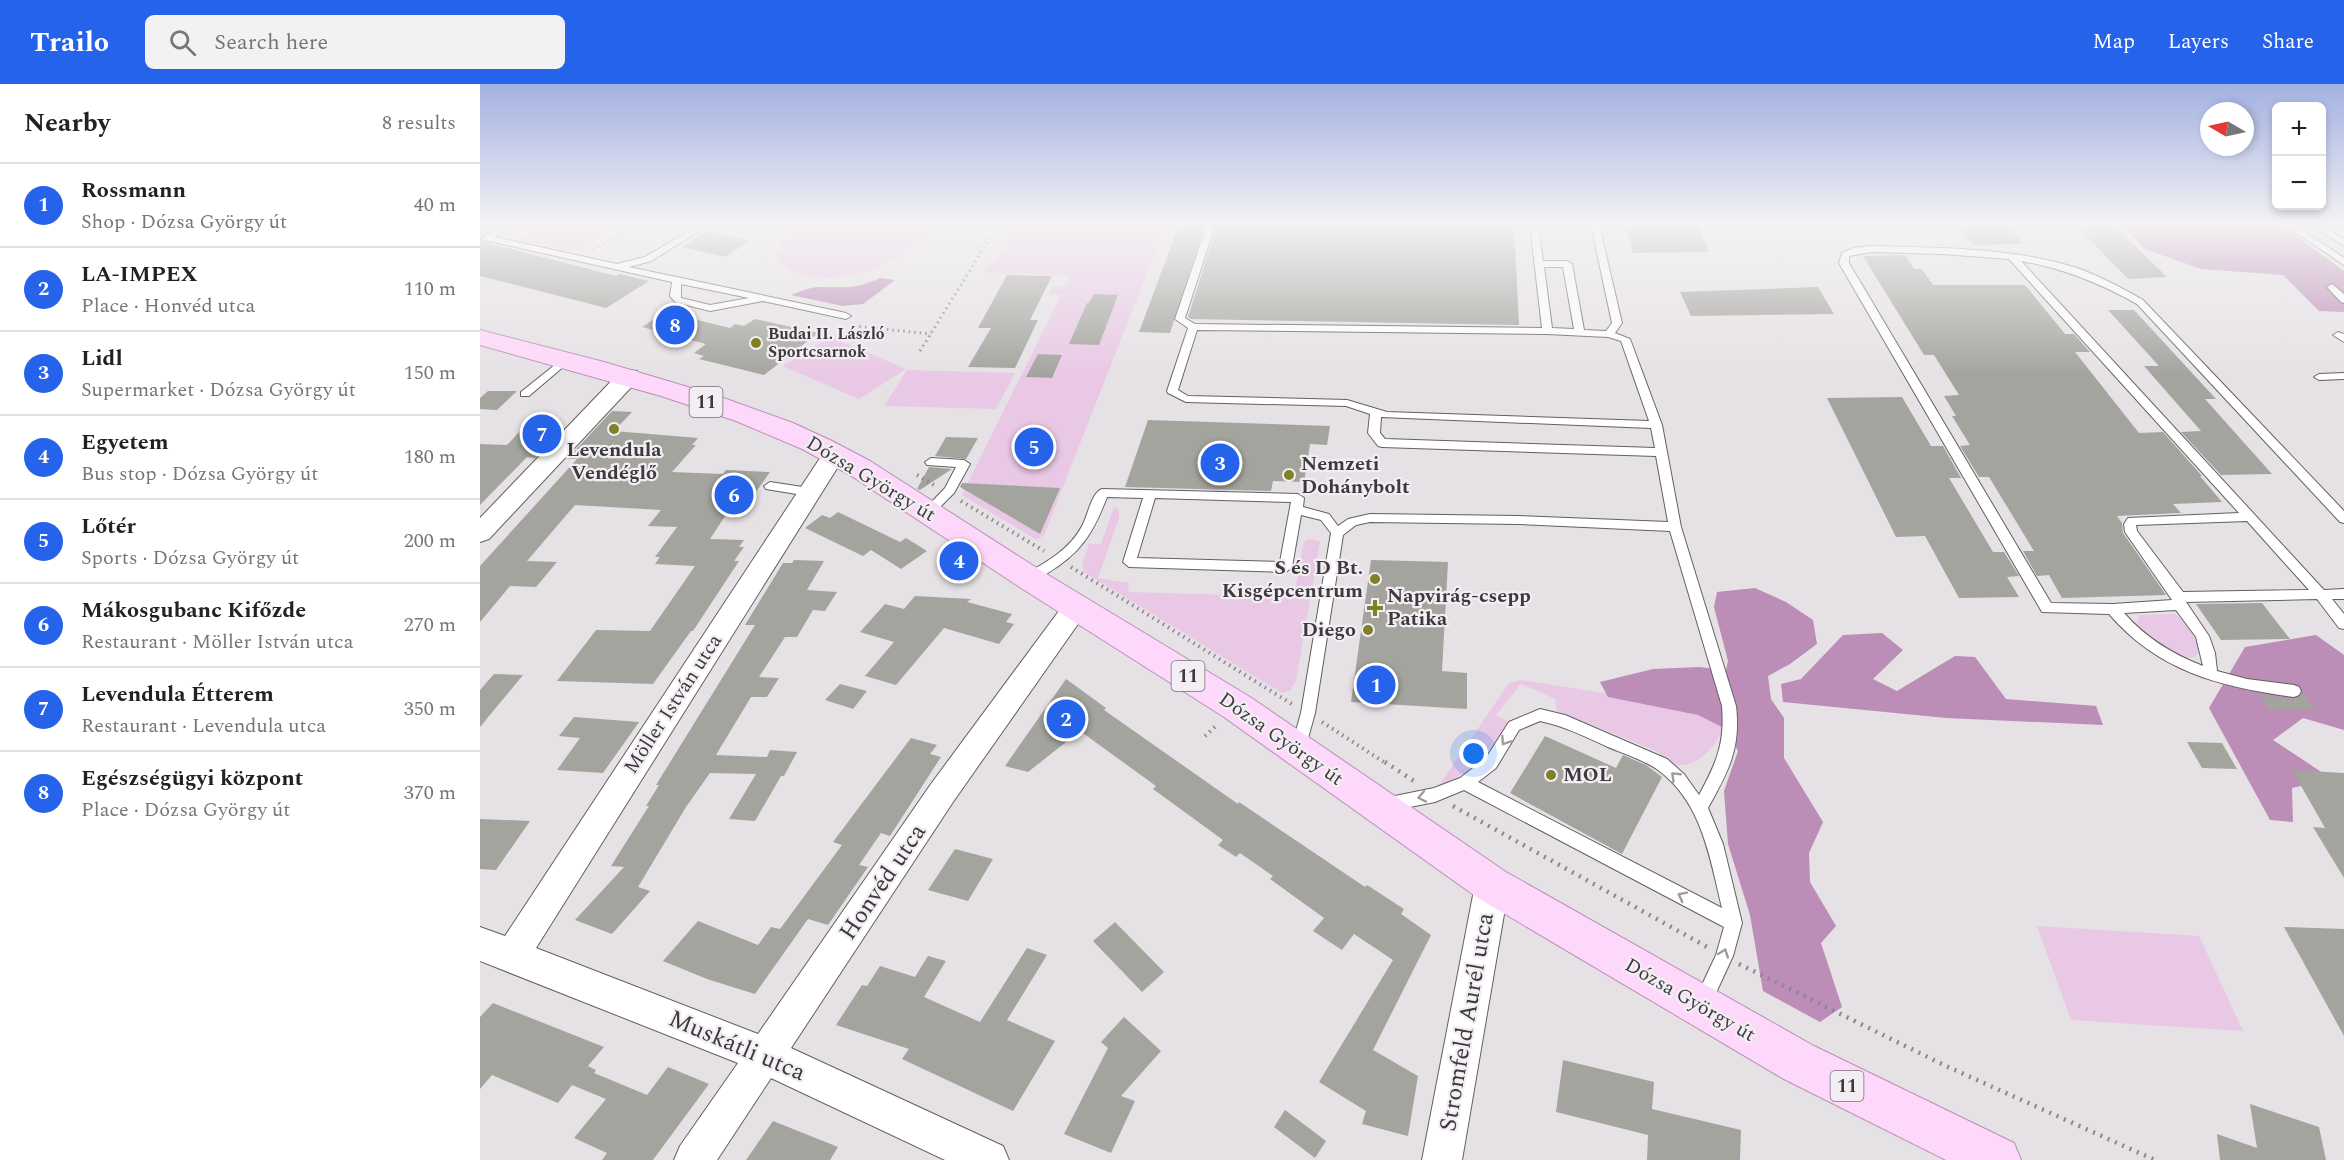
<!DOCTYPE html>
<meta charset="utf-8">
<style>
:root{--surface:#fff;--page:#f2f2f2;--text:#222;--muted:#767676;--line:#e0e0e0;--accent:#2563eb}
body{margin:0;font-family:Spectral,serif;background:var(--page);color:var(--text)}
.controls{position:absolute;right:18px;top:18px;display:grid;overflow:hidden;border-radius:9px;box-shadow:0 3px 9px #0003}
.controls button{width:54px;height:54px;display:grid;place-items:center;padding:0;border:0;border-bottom:2px solid var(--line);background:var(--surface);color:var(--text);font:30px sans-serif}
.compass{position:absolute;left:1720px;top:18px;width:54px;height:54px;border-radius:50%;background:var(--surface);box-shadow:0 3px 9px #0003;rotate:279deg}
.you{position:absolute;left:994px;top:670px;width:21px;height:21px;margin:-15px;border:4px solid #fff;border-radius:50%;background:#1a73e8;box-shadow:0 0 0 9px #1a73e833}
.badge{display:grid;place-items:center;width:39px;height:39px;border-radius:50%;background:var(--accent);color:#fff;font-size:20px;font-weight:700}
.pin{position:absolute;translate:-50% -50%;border:3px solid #fff;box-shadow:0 2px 6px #0006}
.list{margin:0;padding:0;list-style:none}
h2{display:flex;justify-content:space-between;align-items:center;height:78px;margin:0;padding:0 24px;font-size:26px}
h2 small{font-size:20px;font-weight:400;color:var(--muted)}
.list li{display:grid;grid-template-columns:39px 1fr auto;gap:18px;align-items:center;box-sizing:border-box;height:84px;padding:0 24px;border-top:2px solid var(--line)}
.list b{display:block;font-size:22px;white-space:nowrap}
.list p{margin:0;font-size:20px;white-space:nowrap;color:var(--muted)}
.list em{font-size:20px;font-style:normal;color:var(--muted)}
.icon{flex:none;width:33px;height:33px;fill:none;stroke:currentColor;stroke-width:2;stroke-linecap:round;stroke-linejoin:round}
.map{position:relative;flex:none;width:1864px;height:1076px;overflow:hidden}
header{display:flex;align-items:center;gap:36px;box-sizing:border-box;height:84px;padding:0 30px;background:var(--accent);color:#fff}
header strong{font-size:28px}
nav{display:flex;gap:33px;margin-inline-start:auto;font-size:21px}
.search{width:420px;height:54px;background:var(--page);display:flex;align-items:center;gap:15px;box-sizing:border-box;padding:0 21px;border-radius:9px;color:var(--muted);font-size:22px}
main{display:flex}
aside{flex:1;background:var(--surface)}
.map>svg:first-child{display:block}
.green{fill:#e9c8e5}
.forest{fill:#bb8db7}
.building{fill:#a3a49e}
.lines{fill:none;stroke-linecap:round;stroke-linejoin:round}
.service-casing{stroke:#635f62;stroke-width:2}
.minor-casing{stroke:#635f62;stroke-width:2}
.primary-casing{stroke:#b990b5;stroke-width:2}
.path-far2{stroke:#8b888b;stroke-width:3;stroke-dasharray:1.5 4;stroke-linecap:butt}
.path-far1{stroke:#8b888b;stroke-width:4;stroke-dasharray:1.5 4.5;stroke-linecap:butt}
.path{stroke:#8b888b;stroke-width:4.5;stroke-dasharray:2 6;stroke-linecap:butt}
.service{fill:#fff;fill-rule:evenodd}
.minor{fill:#fff;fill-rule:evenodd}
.primary{fill:#fed8fa;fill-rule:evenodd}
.oneway{stroke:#9e9c9e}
.poi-dot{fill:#808028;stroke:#f3eef3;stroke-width:2}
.labels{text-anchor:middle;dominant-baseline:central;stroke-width:4.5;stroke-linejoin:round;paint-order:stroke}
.far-poi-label{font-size:16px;font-weight:bold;fill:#3c3a3c;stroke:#f3eef3;text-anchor:start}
.shield{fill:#f3eef3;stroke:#737073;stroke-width:1.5}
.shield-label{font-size:18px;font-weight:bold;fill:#3c3a3c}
.poi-label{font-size:20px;font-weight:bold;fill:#3c3a3c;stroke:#f3eef3;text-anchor:start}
.street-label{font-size:20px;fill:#3c3a3c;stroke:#f3eef3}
.near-street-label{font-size:24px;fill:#3c3a3c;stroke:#f3eef3}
</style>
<header>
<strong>Trailo</strong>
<div class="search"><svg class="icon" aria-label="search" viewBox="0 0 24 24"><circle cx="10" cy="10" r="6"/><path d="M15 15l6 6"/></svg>Search here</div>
<nav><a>Map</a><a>Layers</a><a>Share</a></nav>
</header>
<main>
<aside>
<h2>Nearby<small>8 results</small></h2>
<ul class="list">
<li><span class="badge">1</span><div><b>Rossmann</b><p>Shop · Dózsa György út</p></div><em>40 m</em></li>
<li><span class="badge">2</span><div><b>LA-IMPEX</b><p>Place · Honvéd utca</p></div><em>110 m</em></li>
<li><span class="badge">3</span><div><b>Lidl</b><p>Supermarket · Dózsa György út</p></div><em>150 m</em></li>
<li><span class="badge">4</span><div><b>Egyetem</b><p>Bus stop · Dózsa György út</p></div><em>180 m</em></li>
<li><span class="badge">5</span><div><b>Lőtér</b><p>Sports · Dózsa György út</p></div><em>200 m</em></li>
<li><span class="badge">6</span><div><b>Mákosgubanc Kifőzde</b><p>Restaurant · Möller István utca</p></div><em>270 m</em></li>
<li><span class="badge">7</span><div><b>Levendula Étterem</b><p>Restaurant · Levendula utca</p></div><em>350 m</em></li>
<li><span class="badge">8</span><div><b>Egészségügyi központ</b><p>Place · Dózsa György út</p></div><em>370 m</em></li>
</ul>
</aside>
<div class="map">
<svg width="1864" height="1076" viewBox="0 0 1864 1076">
<rect width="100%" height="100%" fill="#e6e1e5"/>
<g class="green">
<path d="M89,141H106L133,147L100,166L90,167L34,154Z"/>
<path d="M320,141H462C446,153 431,167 413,176C385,193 319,205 296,175L300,159Z"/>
<path d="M561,141H686L564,451L557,456L482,411L581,211L569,210L573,203H585L591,191L502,189L509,178H515L534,146H557Z"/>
<path d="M351,253L426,285L379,315L303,282Z"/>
<path d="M427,286L535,289L516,325L404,322Z"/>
<path d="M634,423L639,426V434L618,494L649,499L648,508L814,513L823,461L826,456L832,455L840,458L816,597L810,607L802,609L604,488L602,480L609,460H621Z"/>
<path d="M1695,530C1708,541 1715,550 1720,566L1715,573C1691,578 1674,557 1657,543L1659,531Z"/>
<path d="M1040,596L1245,628C1243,636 1242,648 1238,655C1226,676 1195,695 1179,668L1077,627L1075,615L1041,600L1016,631L1030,639L994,684L958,703L1029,599Z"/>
<path d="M1557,842L1719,852L1763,947L1591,936Z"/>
</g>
<g class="forest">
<path d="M1641,141H1801L1864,187V228L1839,227L1803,191L1721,185L1665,165Z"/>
<path d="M400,194L415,196L383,220L363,222L311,211C319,208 330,203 339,203C368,203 372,206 400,194Z"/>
<path d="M1275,504L1306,518L1333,536L1337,560L1310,580L1288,592L1291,615L1304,634V674L1343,738L1329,769L1330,798L1356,842L1341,859L1362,923L1340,938L1283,907L1270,831L1248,760L1244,707L1258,667L1246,645L1218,631L1128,613L1120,598L1173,585L1219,583L1246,586L1248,577L1234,523L1237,508Z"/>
<path d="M1402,549L1423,566L1393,595L1417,607L1475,572L1495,573L1526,615L1616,622L1623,641L1466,634L1303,618L1301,600L1321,595L1363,551Z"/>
<path d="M1836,551L1864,571V646L1823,634L1793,656L1852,695L1812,704L1813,738L1790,736L1729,624L1765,563Z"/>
</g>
<g class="building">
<path d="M699,141H725L690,249L659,248Z"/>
<path d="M737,141H1034L1039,241L711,235L708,233Z"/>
<path d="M1145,141H1218L1229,168L1153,169Z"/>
<path d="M1478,141H1527L1543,160L1493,161Z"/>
<path d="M1596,141H1634L1687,193L1648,195Z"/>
<path d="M227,147L270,157L245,173L202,163Z"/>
<path d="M0,157L136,192L140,190L169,197L126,224L0,192Z"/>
<path d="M1425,171L1434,185H1442L1453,201H1545L1585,250H1594L1610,268H1595L1659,349L1683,348L1722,392H1720L1742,418L1693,420L1701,429L1637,432L1642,439L1643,449L1686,511L1582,514L1569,491L1557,492L1543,467H1554L1509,393H1499L1480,362L1490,361L1472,332H1476L1464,312L1479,311L1454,271H1444L1383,172Z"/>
<path d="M527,191L572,192L550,236H558L535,284L488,283L511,244H498Z"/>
<path d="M1338,203L1354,230L1211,232L1200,208Z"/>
<path d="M614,210L638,211L619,261L589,260L607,219H609Z"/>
<path d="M1628,226H1654L1736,315H1725L1792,390L1741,391L1701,348L1721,347L1664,282H1679Z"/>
<path d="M185,228L250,244L255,240L264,242L275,235L338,249L284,291L219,275L224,272L214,269L226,260L162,243Z"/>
<path d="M558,270L582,271L572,294L546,293Z"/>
<path d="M8,307H37L17,326L0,325V314Z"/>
<path d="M1422,313L1451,362H1463L1481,394H1469L1513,468H1524L1539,492L1527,493L1539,513L1479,514L1445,452L1416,453L1347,314Z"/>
<path d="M132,327L152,328L134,347L218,354L212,361H216L192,388L243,390L246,386L290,388L269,418L255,417L230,455L264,456L259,463H264L254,477H259L213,547H211L173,600L77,597L116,546L170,547L215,482L175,480L180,473H175L197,443L168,442L181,426L95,421L47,477L77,478L56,503L30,502L0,538V482L97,375H87Z"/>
<path d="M668,336L850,342L847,361L830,360L824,398L793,397L791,407L645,403Z"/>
<path d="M43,344L82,345L55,374L47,373L0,421V360L27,361Z"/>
<path d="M466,353L498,354L486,375L455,372Z"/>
<path d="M449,383L472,385L440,406L437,405Z"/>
<path d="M482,399L580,404L560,450L480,403Z"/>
<path d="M358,428L420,458L426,454L447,467L421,485L391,466L383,472L325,444L342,431L350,434Z"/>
<path d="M314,476L344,477L327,506L357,508L345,527L333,526L317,553H305L279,593L299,594L287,613H271L236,671L287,673L290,666L317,668L304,692H301L275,737L249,735L276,690L230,689L206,723L158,803L170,807L132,850L95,836L144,783L131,782L169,722H166L179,701H176L275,541H265L303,479H312Z"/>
<path d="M891,476L968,478L962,587L987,589V625L871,618Z"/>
<path d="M435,512L491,515L487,518L532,530L526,538L534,540L519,560L464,544L416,601L385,592L414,558L380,548L405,520L424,525Z"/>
<path d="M1782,519L1810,555L1741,556L1716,520Z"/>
<path d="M14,590L43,591L0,643V606Z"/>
<path d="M586,595L626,624L624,626L758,720L759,718L885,803L887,801L924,825L921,830L951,851L893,966L938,992L928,1052L882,1040L886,1027L839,998L913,876L874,850L862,866L833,847L844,834L790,795L793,792L760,769L756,773L738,761L743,756L673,705L676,702L600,647L548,688L525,682Z"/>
<path d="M360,600L387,607L373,625L345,616Z"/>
<path d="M1822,609L1836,626H1790L1778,610L1814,615Z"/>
<path d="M94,633L159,638L123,689L77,686L100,654L79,652Z"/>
<path d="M1065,652L1136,684L1143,671L1166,681L1182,693L1142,770L1030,709Z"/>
<path d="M431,654L457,661L450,670L461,673L410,752L401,749L379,781L388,783L348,841L328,835L275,910L227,895L183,877L218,837L278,861L291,843L300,845L362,761L353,758Z"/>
<path d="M1707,658L1742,659L1757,685L1722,684Z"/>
<path d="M1812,686L1864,689V794L1833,743L1845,744Z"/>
<path d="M0,735L50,737L16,786L0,785Z"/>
<path d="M475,765L513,775L488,817L448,806Z"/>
<path d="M635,838L684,888L662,908L613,857Z"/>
<path d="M1804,843L1864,845V952Z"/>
<path d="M547,864L567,871L527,936L575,957L533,1027L422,975L429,965L356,941L382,901L387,902L400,882L435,893L448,872L466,877L444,913L500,938Z"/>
<path d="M13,919L124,963L108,982L116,986L114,989L167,1011L188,983L229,1000L173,1076H122L127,1069L94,1054L126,1015L92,1001L78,1019L12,991L0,1005V933Z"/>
<path d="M644,933L681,967L641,1012L655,1017L631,1069L584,1050L628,964L621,958Z"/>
<path d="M1083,976L1174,998L1172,1025L1261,1046L1260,1076H1167L1168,1051L1076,1028Z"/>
<path d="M1770,1020L1839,1043L1846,1076H1740L1737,1050L1777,1064Z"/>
<path d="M805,1026L846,1057L835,1074L794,1043Z"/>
<path d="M293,1037L358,1063L350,1076H266Z"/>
</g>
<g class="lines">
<defs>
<g id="service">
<path d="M24,141H34L15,153L137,180L165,173L219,141H229L171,177L149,183L366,229L371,232L366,235L283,217L230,227L195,218L190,212L192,198L0,155ZM201,200L269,214L230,221L201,214Z"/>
<path d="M727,141H735L705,234L715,240L1062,244L1050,141H1058L1063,177H1087L1092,180L1104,246L1126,247L1132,239L1111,141H1119L1142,239L1135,249L1150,255L1182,341L1201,443L1256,622C1261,665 1248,688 1228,724L1243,760L1262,839L1253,872L1229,924L1223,927L1217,924L1214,918L1236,871L1244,843L984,706L955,718L905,728L899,726L897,721L899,716L905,714L954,704L980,694L1006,674L1029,638L1060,625L1085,631L1187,675L1204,690L1219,711C1237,678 1245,659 1242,622L1190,447L1038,440L890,438L876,441L863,451L835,629L825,665L823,669L818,671L813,669L811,665L821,629L851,449L841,436L821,431L812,483L806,488L649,483L643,478L663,414L627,413C613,450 600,470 566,490C559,494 553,500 544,497L543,494L544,491C567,478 590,465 602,442C608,432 611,409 622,405L818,410L824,414L823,423L849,430L858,442L868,435L890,430L1038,432L1188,438L1176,372L902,363L898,362L888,349L890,330L866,322L706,318L688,309L687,307L708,244L695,235ZM1064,183H1083L1094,245L1072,244ZM717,246L1067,250L1128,253L1141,257L1169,337L907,328L867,316L708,312L698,306ZM901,333L1171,344L1175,364L905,355L900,349ZM675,414L811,418L800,478L657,474ZM1060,637C1084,642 1106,653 1128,663C1144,670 1164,676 1178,686C1222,718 1230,774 1242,824L998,698L1016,684L1039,646Z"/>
<path d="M1805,141H1815L1864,174V181Z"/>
<path d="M1832,141H1842L1864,155V162Z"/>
<path d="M1392,162C1462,164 1530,163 1597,184C1620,192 1642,204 1663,216L1864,427V439L1860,438L1657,220C1619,199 1583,184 1541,177L1844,506L1864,505V515H1852L1864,530V545L1859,544L1837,515L1706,518L1729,552L1735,569L1737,587L1767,595L1814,601L1819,603L1821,607L1819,611L1814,613C1741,603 1679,588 1629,530L1562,528L1359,179L1362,169L1373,164ZM1392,168L1463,170L1529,175L1759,429L1648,434L1644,440L1645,448L1692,516L1633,520L1571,519L1369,179V172ZM1767,437L1829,506L1703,508L1657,447L1656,441ZM1696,526L1716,553L1723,582C1692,570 1666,554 1644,529Z"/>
<path d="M1852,200L1864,210V219L1861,218L1847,203Z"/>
<path d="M1858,248L1864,250V258L1853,251Z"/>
<path d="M86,272L91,275L90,277L49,312H41V308Z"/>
<path d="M1864,289V295L1839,296L1834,293L1839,290Z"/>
<path d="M451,374L484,376L490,380L474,409L452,431L448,432L442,428L465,404L476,383L447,381L445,378Z"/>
<path d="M290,398L329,404L335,408L329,412L286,405L284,402Z"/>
</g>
<g id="minor">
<path d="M149,286L157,287L160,292L157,297L9,455L0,458V434L141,287Z"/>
<path d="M354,363L362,365L366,370L56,864L278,950L451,700L587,516L596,513L605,516L609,523L605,530L473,718L311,964L523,1062L529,1076H465L291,994L237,1076H194L200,1062L258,979L0,877V843L25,852L346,365Z"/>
<path d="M1012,786L1024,790L1029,801L982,1076H942L995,801L1000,790Z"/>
</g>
<path id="primary" d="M0,246L124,278L238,312L313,339L352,357L390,377L560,486L770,613L1026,788L1334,962L1534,1059L1541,1076H1466L1302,994L998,814L744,633L538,502L370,391L322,365L256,337L181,312L0,261Z"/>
</defs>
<use href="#service" class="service-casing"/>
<use href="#minor" class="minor-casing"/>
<use href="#primary" class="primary-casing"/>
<g class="path-far2">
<path d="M48,148L81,141"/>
<path d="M113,165L143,148"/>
<path d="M374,242L451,250"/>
<path d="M440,267L518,141"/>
</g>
<g class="path-far1">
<path d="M437,391L454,401"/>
<path d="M481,417L564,467"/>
<path d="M591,483L812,620"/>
<path d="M842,638L907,680"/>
<path d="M725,652L738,640"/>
</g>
<g class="path">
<path d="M905,678L934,697"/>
<path d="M973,722L1229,864"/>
<path d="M1259,880L1466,982L1675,1076"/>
</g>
<use href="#service" class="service"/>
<use href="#minor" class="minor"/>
<use href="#primary" class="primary"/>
</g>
<defs><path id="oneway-chevron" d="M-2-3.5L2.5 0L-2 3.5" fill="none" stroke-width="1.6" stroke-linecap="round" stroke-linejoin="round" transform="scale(1.5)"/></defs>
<g class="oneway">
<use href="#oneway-chevron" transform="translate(1025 657) rotate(123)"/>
<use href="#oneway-chevron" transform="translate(1195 692) rotate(-136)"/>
<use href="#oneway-chevron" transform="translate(942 713) rotate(169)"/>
<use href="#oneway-chevron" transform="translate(1202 812) rotate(-153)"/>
<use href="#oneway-chevron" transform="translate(1244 869) rotate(-70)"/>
</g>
<linearGradient id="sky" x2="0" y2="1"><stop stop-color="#a3b1e2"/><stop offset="0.48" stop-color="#f4f2f3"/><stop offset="1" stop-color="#f4f2f3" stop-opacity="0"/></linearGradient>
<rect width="1864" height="292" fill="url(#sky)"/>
<g class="poi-dot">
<circle cx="276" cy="259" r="6"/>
<circle cx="134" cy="345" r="6"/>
<circle cx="809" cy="391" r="6"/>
<circle cx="895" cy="495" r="6"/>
<path d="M892 515h6v6h6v6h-6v6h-6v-6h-6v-6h6z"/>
<circle cx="888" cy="546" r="6"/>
<circle cx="1071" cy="691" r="6"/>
</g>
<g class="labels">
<g class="far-poi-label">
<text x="288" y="250">Budai II. László<tspan x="288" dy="18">Sportcsarnok</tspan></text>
</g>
<g class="shield">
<rect x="209.5" y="303" width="33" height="30" rx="4.5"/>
<rect x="691.5" y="577" width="33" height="30" rx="4.5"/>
<rect x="1350.5" y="987" width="33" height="30" rx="4.5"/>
</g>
<g class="shield-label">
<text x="226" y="318">11</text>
<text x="708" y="592">11</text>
<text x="1367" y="1002">11</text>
</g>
<g class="poi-label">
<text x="134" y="366" text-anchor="middle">Levendula<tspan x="134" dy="23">Vendéglő</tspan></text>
<text x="821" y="380">Nemzeti<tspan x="821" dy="23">Dohánybolt</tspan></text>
<text x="883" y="484" text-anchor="end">S és D Bt.<tspan x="883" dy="23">Kisgépcentrum</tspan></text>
<text x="907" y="512">Napvirág-csepp<tspan x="907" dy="23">Patika</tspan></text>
<text x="876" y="546" text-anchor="end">Diego</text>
<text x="1083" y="691">MOL</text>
</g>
<g class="street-label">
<text transform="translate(391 395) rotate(31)">Dózsa György út</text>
<text transform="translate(193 620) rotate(-57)">Möller István utca</text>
<text transform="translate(801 655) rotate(35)">Dózsa György út</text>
<text transform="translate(1210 916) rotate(30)">Dózsa György út</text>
</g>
<g class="near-street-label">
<text transform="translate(403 798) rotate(-56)">Honvéd utca</text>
<text transform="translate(987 938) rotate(-80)">Stromfeld Aurél utca</text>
<text transform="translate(257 962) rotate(23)">Muskátli utca</text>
</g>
</g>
</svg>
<div class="controls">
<button>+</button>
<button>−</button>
</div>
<svg class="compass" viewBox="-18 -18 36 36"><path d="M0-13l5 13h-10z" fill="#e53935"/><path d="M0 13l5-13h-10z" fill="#767676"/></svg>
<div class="you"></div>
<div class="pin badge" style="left:896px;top:601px">1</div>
<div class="pin badge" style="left:586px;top:635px">2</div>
<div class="pin badge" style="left:740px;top:379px">3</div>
<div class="pin badge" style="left:479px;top:477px">4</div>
<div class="pin badge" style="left:554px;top:363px">5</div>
<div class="pin badge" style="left:254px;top:411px">6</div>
<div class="pin badge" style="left:62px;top:350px">7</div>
<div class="pin badge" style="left:195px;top:241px">8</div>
</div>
</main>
